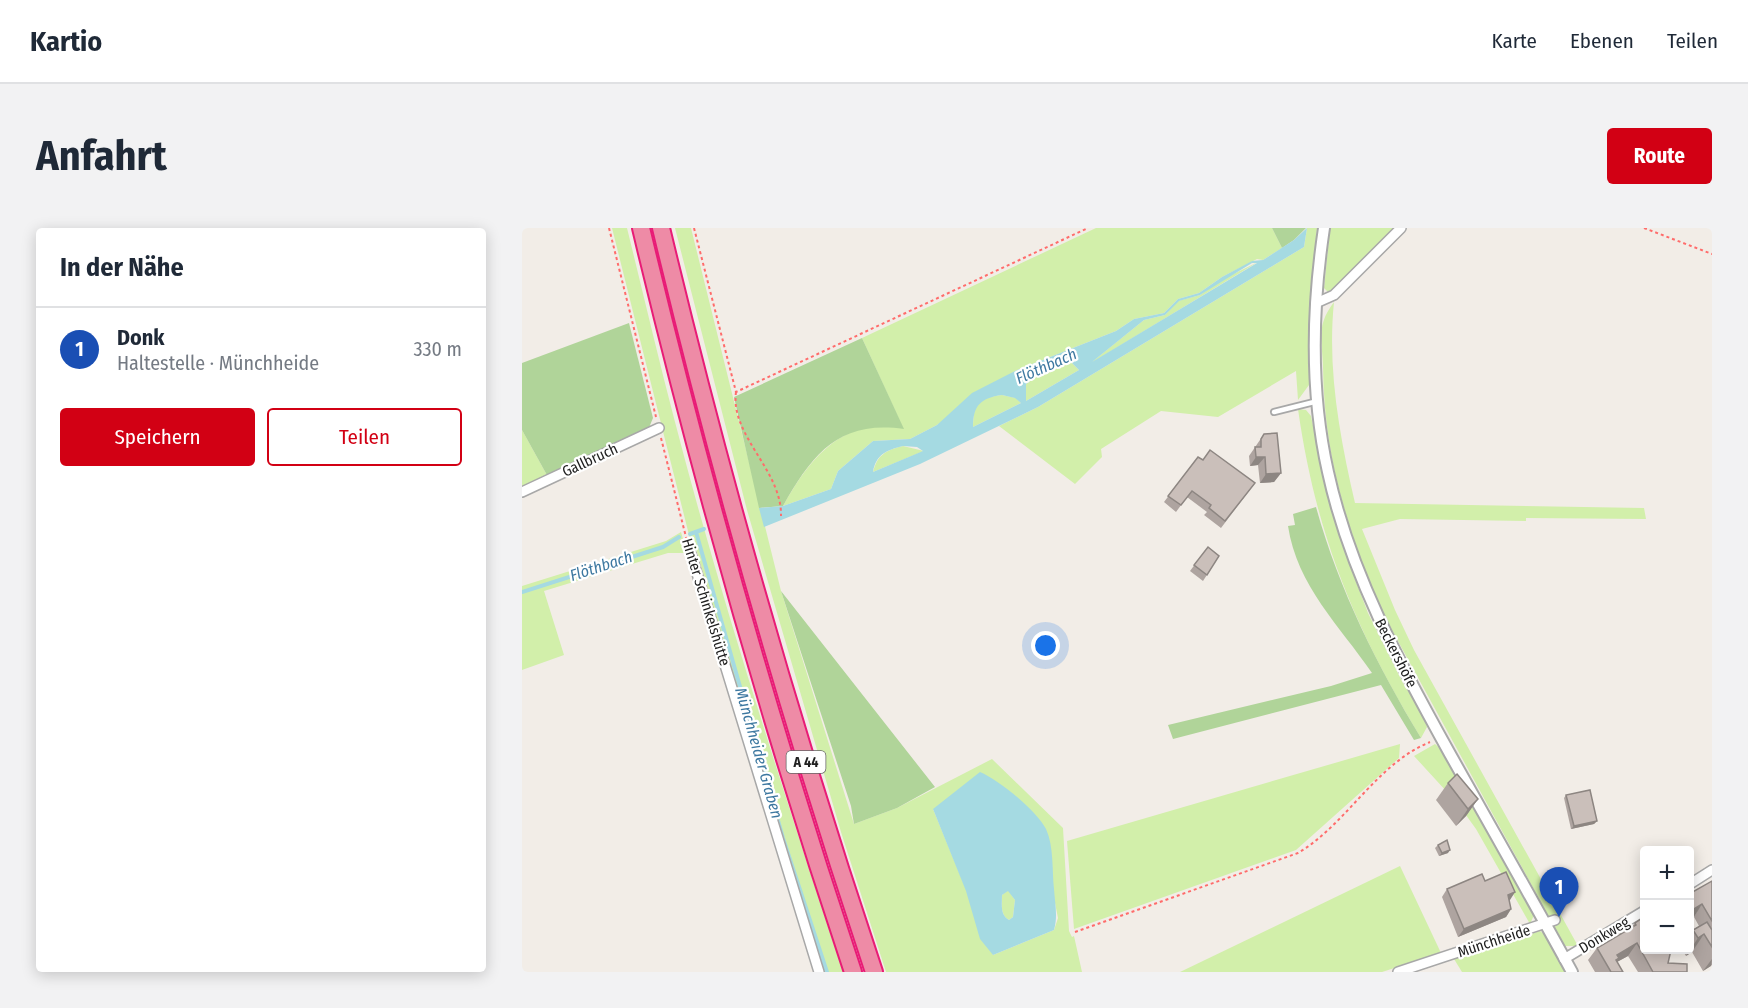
<!DOCTYPE html>
<html lang="de">
<meta charset="utf-8">
<style>
:root{--surface:#fff;--page:#f2f2f3;--text:#1f2937;--muted:#747a83;--line:#e0e1e3;--accent:#d20014}
body{margin:0;font-family:"Fira Sans Condensed",sans-serif;background:var(--page);color:var(--text)}
.controls{position:absolute;right:18px;bottom:18px;display:grid;overflow:hidden;border-radius:6px;box-shadow:0 3px 15px #0003}
.controls button{width:54px;height:54px;display:grid;place-items:center;padding:0;border:0;border-bottom:2px solid var(--line);background:var(--surface);color:var(--text);font:30px sans-serif}
.you{position:absolute;left:524px;top:418px;width:21px;height:21px;margin:-15px;border:4px solid #fff;border-radius:50%;background:#1a73e8;box-shadow:0 0 0 9px #1a73e833}
.badge{display:grid;place-items:center;width:39px;height:39px;border-radius:50%;background:var(--accent);color:#fff;font-size:20px;font-weight:700}
.pin{position:absolute;translate:-50% -50px;filter:drop-shadow(0 2px 3px #0008)}
.pin::after{content:'';position:absolute;top:32px;width:21px;height:18px;background:inherit;clip-path:polygon(0 0,100% 0,50% 100%)}
.list{margin:0;padding:0;list-style:none}
h2{display:flex;justify-content:space-between;align-items:center;height:78px;margin:0;padding:0 24px;font-size:26px}
h2 small{font-size:20px;font-weight:400;color:var(--muted)}
.list li{display:grid;grid-template-columns:39px 1fr auto;gap:18px;align-items:center;box-sizing:border-box;height:84px;padding:0 24px;border-top:2px solid var(--line)}
.list b{display:block;font-size:22px;white-space:nowrap}
.list p{margin:0;font-size:20px;white-space:nowrap;color:var(--muted)}
.list em{font-size:20px;font-style:normal;color:var(--muted)}
.actions{display:flex;gap:12px;padding:18px 24px}
.actions a{flex:1;padding:14px 0;border:2px solid var(--accent);border-radius:6px;text-align:center;font-size:21px;color:var(--accent)}
.actions .main{background:var(--accent);color:#fff}
.map{position:relative;flex:none;width:1190px;height:744px;overflow:hidden;border-radius:6px}
header{display:flex;align-items:center;gap:36px;box-sizing:border-box;height:84px;padding:0 30px;background:var(--surface);border-bottom:2px solid var(--line)}
header strong{font-size:28px}
nav{display:flex;gap:33px;margin-inline-start:auto;font-size:21px}
.intro{display:flex;align-items:center;justify-content:space-between;box-sizing:border-box;height:144px;padding:0 36px}
h1{margin:0;font-size:42px}
.button{padding:15px 27px;border-radius:6px;background:var(--accent);color:#fff;font-size:21px;font-weight:700}
main{display:flex;gap:36px;padding:0 36px}
aside{flex:1;background:var(--surface);border-radius:6px;box-shadow:0 3px 15px #0003}
.map>svg:first-child{display:block}
.grass{fill:#d2efaa;fill-rule:evenodd}
.forest{fill:#b0d499}
.water{fill:#a5dae2;fill-rule:evenodd}
.lines{fill:none;stroke-linecap:round;stroke-linejoin:round}
.stream{stroke:#a5dae2;stroke-width:4}
.service-casing{stroke:#a8a8a8;stroke-width:8}
.minor-casing{stroke:#a8a8a8;stroke-width:12}
.tertiary-casing{stroke:#a8a8a8;stroke-width:14}
.motorway-casing{stroke:#e81c76;stroke-width:20}
.path{stroke:#ff6c6b;stroke-width:2;stroke-dasharray:3 3;stroke-linecap:butt}
.service{stroke:#fff;stroke-width:4.5}
.minor{stroke:#fff;stroke-width:9}
.tertiary{stroke:#fff;stroke-width:10}
.motorway{stroke:#ee8ba6;stroke-width:16}
.wall{fill:#aea4a0}
.shaded-wall{fill:#8d8682}
.building{fill:#cabfba;stroke:#8d8682;stroke-width:1.5}
.labels{text-anchor:middle;dominant-baseline:central;stroke-width:4.5;stroke-linejoin:round;paint-order:stroke}
.shield{fill:#fff;stroke:#646464;stroke-width:1.5}
.shield-label{font-size:14px;font-weight:bold;fill:#212121}
.street-label{font-size:15px;fill:#212121;stroke:#fff}
.water-label{font-size:16px;font-style:italic;fill:#3d78a0;stroke:#fff}
</style>
<header>
<strong>Kartio</strong>
<nav><a>Karte</a><a>Ebenen</a><a>Teilen</a></nav>
</header>
<div class="intro"><h1>Anfahrt</h1><a class="button">Route</a></div>
<main>
<aside>
<h2>In der Nähe<small></small></h2>
<ul class="list">
<li><span class="badge" style="background:#1a4fb4">1</span><div><b>Donk</b><p>Haltestelle · Münchheide</p></div><em>330 m</em></li>
</ul>
<div class="actions"><a class="main">Speichern</a><a>Teilen</a></div>
</aside>
<div class="map">
<svg width="1190" height="744" viewBox="0 0 1190 744">
<rect width="100%" height="100%" fill="#f2ede7"/>
<g class="grass">
<path d="M90,0H105C121,65 136,129 153,194C201,379 261,562 321,744H300L258,611L175,324L170,319Z"/>
<path d="M153,0H169L259,363L332,596L375,580L470,531L541,600L547,703L550,709L552,708L560,744H364L319,604L225,282ZM411,581L532,670L536,690L532,702L471,727Z"/>
<path d="M574,0H750L760,20L741,32L735,31L700,49L677,65L656,71L642,85L612,91L594,103L493,143L415,197L388,211L351,213L316,243L309,261L261,278C282,241 308,203 353,198C362,197 372,200 381,200L340,110Z"/>
<path d="M785,0H795L788,74L787,157L776,172L774,143L696,189L639,183L579,221L580,229L553,256L477,198L516,179L782,19Z"/>
<path d="M808,0H873L814,60L806,64L802,60Z"/>
<path d="M736,34L566,137L622,92L643,87L656,73L678,67L701,51Z"/>
<path d="M812,74C805,142 818,210 833,275L1122,280L1124,291L1004,290V293L878,291L840,301L873,382L892,422L1056,718H1043L860,384C825,301 802,230 801,139C800,110 794,98 812,74Z"/>
<path d="M539,134L550,135L557,142L504,173V156L523,142Z"/>
<path d="M480,167L494,170L499,175L451,199C451,176 456,170 480,167Z"/>
<path d="M776,181L784,182L789,188L808,278L830,343L846,385L881,455L902,487L905,499L899,510C833,401 794,308 776,181Z"/>
<path d="M0,202L26,249L0,261Z"/>
<path d="M381,218L402,223L351,244C355,227 364,222 381,218Z"/>
<path d="M159,304L165,325H146L22,363L42,427L0,442V358L144,313Z"/>
<path d="M878,516L877,530L774,622L552,701L545,613Z"/>
<path d="M913,516L921,523L1012,687L1008,696L954,601L936,576L892,528Z"/>
<path d="M878,638L919,725L860,744H658Z"/>
<path d="M486,662L493,672L491,689L487,692C478,687 480,677 480,667Z"/>
<path d="M1018,703L1022,706L1044,744H940L932,731Z"/>
</g>
<g class="forest">
<path d="M750,0H784L772,12L760,20Z"/>
<path d="M107,95L131,190L126,202L26,249L0,202V135Z"/>
<path d="M340,110L382,201C317,192 291,225 261,278L237,280L212,169Z"/>
<path d="M794,279C817,362 855,437 899,510L892,512L859,457L651,511L646,497L809,458L850,445C818,398 775,358 766,298L773,297L771,286Z"/>
<path d="M259,363L413,559L375,580L332,596L329,578Z"/>
</g>
<g class="water">
<path d="M785,0L782,19L516,179L398,236L242,299L237,280L261,278L309,261L316,243L351,213L388,211L415,197L450,165L493,143L594,103L612,91L642,85L656,71L677,65L700,49L730,33L741,32L772,12ZM730,35H735L570,134L622,92L643,87L657,73L678,67ZM539,134L550,135L557,142L504,173V156L523,142ZM480,167L493,170L499,175L451,199C451,177 459,170 480,167ZM381,218L395,219L401,223L351,244C354,226 365,222 381,218Z"/>
<path d="M458,544C477,552 514,582 524,601C532,618 530,643 532,661C533,676 536,688 532,702L471,727L458,711L444,663L411,581ZM486,663L493,672L491,689L487,692C478,687 480,677 480,667Z"/>
</g>
<g class="lines">
<g class="stream">
<path d="M174,304L261,610L305,744"/>
<path d="M168,306L182,301"/>
<path d="M0,364L141,319L157,309"/>
</g>
<defs>
<path id="service" d="M752,184L796,173"/>
<g id="minor">
<path d="M794,75L812,67L879,0"/>
<path d="M0,264L137,200"/>
<path d="M169,326L297,744"/>
<path d="M1168,656L1190,642"/>
<path d="M1042,731L1122,683"/>
<path d="M876,744L1033,692"/>
</g>
<path id="tertiary" d="M802,0C790,80 788,164 806,244C828,345 878,436 928,526C969,599 1010,671 1050,744"/>
<g id="motorway">
<path d="M119,0C179,251 249,499 331,744"/>
<path d="M139,0C199,251 270,499 352,744"/>
</g>
</defs>
<use href="#service" class="service-casing"/>
<use href="#minor" class="minor-casing"/>
<use href="#tertiary" class="tertiary-casing"/>
<use href="#motorway" class="motorway-casing"/>
<g class="path">
<path d="M87,0L134,189"/>
<path d="M172,0L214,164L566,0"/>
<path d="M1122,0L1190,26"/>
<path d="M214,164C208,208 260,242 259,288"/>
<path d="M139,210L166,317"/>
<path d="M553,704L776,625C825,596 854,536 908,514"/>
</g>
<use href="#service" class="service"/>
<use href="#minor" class="minor"/>
<use href="#tertiary" class="tertiary"/>
<use href="#motorway" class="motorway"/>
</g>
<g class="wall">
<path d="M742,206L759,245L752,254L738,255L736,237L728,238L727,228Z"/>
<path d="M676,229L681,232L733,255L699,300L682,287L685,284L665,269L654,284L642,274Z"/>
<path d="M686,319L697,328L681,353L668,343Z"/>
<path d="M926,555L956,571L944,588L934,598L914,572Z"/>
<path d="M1044,567L1075,593L1072,596L1049,601L1042,570Z"/>
<path d="M916,617L926,625L917,628L913,620Z"/>
<path d="M963,653L993,664L987,672L989,681L984,689L936,709L920,669L925,661Z"/>
<path d="M1190,653V737L1181,743L1170,724L1164,728L1160,722H1167V707L1171,702L1177,698L1172,689Z"/>
<path d="M1113,695L1146,735L1165,744H1116L1106,728L1095,734L1101,744H1073L1066,732L1075,720L1109,700Z"/>
</g>
<g class="shaded-wall">
<path d="M734,229H743L736,237L728,238Z"/>
<path d="M759,245L752,254L738,255L744,246Z"/>
<path d="M956,571L944,588L934,598L946,581Z"/>
<path d="M1075,593L1072,596L1049,601L1052,598Z"/>
<path d="M928,622L926,625L917,628L920,625Z"/>
<path d="M993,664L988,672L981,675L986,667Z"/>
<path d="M1180,676L1172,689L1167,691V684Z"/>
<path d="M989,681L984,689L936,709L942,701Z"/>
<path d="M1182,706L1170,724L1164,728L1176,710Z"/>
<path d="M1115,715L1106,728L1093,735L1095,727Z"/>
<path d="M1190,731L1189,738L1181,743Z"/>
</g>
<g class="building">
<path d="M755,205L759,245L744,246L743,229H734L733,219H739V211L742,206Z"/>
<path d="M688,222L733,255L703,293L687,280L689,277L670,263L659,277L646,268L676,229L681,232Z"/>
<path d="M686,319L697,328L685,347L672,337Z"/>
<path d="M935,546L956,571L946,581L926,555Z"/>
<path d="M1068,562L1075,593L1052,598L1044,567Z"/>
<path d="M925,612L928,622L920,625L916,617Z"/>
<path d="M984,644L993,664L986,667L989,681L942,701L925,661L960,646L963,653Z"/>
<path d="M1190,653V693L1180,676L1167,684V666Z"/>
<path d="M1122,689V722H1149L1146,735L1165,736V744H1131L1115,715L1095,727L1097,730L1094,732L1101,744H1089L1075,720L1114,697L1113,695Z"/>
<path d="M1185,694L1190,702V719L1182,706L1176,710L1171,702Z"/>
</g>
<g class="labels">
<rect class="shield" x="264.5" y="523" width="39" height="22" rx="4.5"/>
<g class="shield-label">
<text x="284" y="534">A 44</text>
</g>
<g class="street-label">
<text transform="translate(68 232) rotate(-25)">Gallbruch</text>
<text transform="translate(184 374) rotate(73)">Hinter Schinkelshütte</text>
<text transform="translate(874 425) rotate(63)">Beckershöfe</text>
<text transform="translate(1082 707) rotate(-31)">Donkweg</text>
<text transform="translate(972 713) rotate(-18)">Münchheide</text>
</g>
<g class="water-label">
<text transform="translate(524 138) rotate(-24)">Flöthbach</text>
<text transform="translate(79 338) rotate(-18)">Flöthbach</text>
<text transform="translate(237 525) rotate(74)">Münchheider Graben</text>
</g>
</g>
</svg>
<div class="controls">
<button>+</button>
<button>−</button>
</div>
<div class="you"></div>
<div class="pin badge" style="left:1037px;top:689px;background:#1a4fb4">1</div>
</div>
</main>
